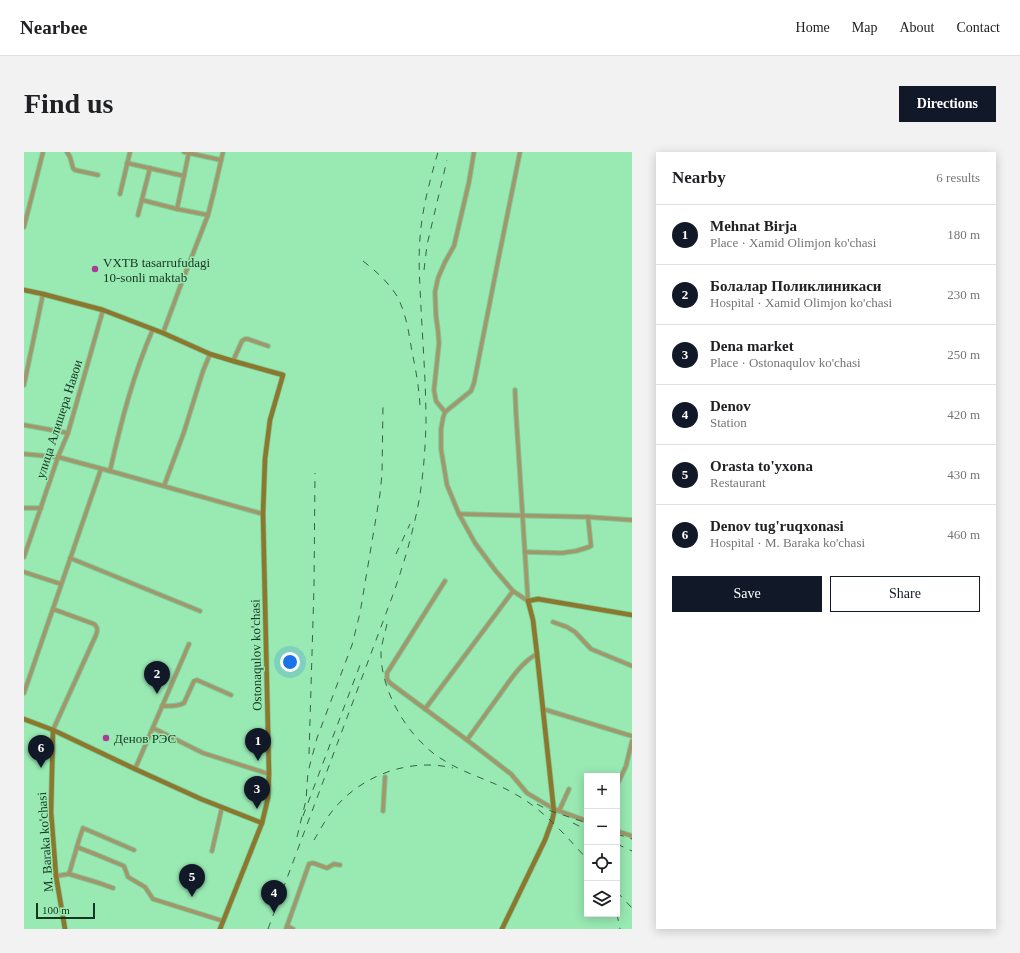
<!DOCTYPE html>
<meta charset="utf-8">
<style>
:root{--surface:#fff;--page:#f2f2f2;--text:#202124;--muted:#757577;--line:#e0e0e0;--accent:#111827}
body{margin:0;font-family:"Times New Roman",serif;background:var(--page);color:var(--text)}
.controls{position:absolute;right:12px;bottom:12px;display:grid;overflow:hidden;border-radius:0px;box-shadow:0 2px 10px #0003}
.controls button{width:36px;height:36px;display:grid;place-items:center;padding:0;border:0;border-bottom:1px solid var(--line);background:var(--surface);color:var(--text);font:20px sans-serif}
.scale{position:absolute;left:12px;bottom:10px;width:59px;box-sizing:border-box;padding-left:4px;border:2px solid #153621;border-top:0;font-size:11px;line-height:14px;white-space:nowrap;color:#153621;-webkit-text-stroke:3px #99e9b3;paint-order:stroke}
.you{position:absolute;left:266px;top:510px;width:14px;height:14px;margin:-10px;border:3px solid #fff;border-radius:50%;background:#1a73e8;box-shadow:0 0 0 6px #1a73e833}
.badge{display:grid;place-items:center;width:26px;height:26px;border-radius:50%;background:var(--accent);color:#fff;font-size:13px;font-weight:700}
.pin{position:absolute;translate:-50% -33px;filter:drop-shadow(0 1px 2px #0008)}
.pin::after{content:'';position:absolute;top:21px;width:14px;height:12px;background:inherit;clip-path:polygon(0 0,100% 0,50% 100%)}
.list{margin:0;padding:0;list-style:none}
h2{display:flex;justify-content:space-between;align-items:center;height:52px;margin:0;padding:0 16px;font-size:17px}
h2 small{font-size:13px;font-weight:400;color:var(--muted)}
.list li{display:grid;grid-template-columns:26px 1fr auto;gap:12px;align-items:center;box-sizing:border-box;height:60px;padding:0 16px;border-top:1px solid var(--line)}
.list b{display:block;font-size:15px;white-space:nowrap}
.list p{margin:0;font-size:13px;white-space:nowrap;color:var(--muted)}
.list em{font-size:13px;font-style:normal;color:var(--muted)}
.actions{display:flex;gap:8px;padding:12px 16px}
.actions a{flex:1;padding:9px 0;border:1px solid var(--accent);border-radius:0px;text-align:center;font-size:14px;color:var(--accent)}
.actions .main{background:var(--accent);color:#fff}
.icon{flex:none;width:22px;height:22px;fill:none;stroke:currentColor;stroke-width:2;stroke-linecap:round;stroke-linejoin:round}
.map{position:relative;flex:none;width:608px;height:777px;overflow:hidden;border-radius:0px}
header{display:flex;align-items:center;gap:24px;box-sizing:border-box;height:56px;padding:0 20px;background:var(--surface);border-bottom:1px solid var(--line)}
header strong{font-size:19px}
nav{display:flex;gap:22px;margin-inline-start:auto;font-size:14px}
.intro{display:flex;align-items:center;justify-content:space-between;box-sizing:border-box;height:96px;padding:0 24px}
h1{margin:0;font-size:28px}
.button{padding:10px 18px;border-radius:0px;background:var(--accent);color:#fff;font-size:14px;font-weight:700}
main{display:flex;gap:24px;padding:0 24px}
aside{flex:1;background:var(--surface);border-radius:0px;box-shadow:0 2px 10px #0003}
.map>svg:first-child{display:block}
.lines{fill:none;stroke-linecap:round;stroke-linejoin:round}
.street-casing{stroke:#7fc596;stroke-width:5.5}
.secondary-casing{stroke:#7fc596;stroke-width:6}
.street{stroke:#a39669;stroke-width:3.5}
.secondary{stroke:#8c772d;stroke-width:4.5}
.rail{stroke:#366245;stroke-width:1;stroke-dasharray:7 7;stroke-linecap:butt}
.poi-dot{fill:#a83a99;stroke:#99e9b3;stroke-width:1.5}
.labels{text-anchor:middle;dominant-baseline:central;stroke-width:3;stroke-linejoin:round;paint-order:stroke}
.poi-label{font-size:13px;fill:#153621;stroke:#99e9b3;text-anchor:start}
.street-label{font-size:13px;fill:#153621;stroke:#99e9b3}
</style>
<header>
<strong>Nearbee</strong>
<nav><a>Home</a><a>Map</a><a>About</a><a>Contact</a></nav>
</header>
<div class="intro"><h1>Find us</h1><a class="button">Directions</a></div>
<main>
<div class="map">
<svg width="608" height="777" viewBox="0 0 608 777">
<rect width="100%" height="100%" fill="#99e9b3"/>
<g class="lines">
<defs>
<g id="street">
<path d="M43,0L46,5L49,16L51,18L74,23"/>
<path d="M160,0L197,8"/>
<path d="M496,0L473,114L450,231L447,239L421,260L419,266L417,277V297L423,333L435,362L451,391L471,418L489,439L504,449"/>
<path d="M103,11L160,24"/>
<path d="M96,42L106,0"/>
<path d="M118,48L153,57L184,63"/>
<path d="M153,57L165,0"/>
<path d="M114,63L126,16"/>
<path d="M0,75L19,0"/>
<path d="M139,181L156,135L184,63L190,39L199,0"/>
<path d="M209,209L218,189L221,187H224L244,194"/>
<path d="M0,233L19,142"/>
<path d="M491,238L492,261L504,449"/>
<path d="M421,260L412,249L410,238L415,191L414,179L412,164L411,140L414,126L421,110L430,94L445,30L450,0"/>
<path d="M0,273L44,281"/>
<path d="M0,302L34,305L86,319L239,362"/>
<path d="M86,319C97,270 109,223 129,177"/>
<path d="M140,334L160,280L179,219L186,202"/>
<path d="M0,356H17"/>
<path d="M435,362L564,365L608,368"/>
<path d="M501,400L538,401L552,399L565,395L567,394L564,365"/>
<path d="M0,405L34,305L44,281L79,158"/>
<path d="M46,406L176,459"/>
<path d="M0,420L37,432"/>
<path d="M421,429L363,521V527L366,531L443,588L487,622L503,641L508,644L530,657L563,669"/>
<path d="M29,457L70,472C74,475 74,478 72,483L29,578"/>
<path d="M529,470L543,475L551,480L567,497L608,514"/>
<path d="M0,541L77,317"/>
<path d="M138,554C145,554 153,555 160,551L170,529L173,528L207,543"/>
<path d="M401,557L489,439"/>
<path d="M519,557L608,584"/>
<path d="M129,576L179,601L245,622"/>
<path d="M443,588C453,574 464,559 474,545C485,530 497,510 513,502"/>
<path d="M111,617L165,492"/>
<path d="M593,633L602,614L608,589"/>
<path d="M359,659L361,625"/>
<path d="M535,659L545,637"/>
<path d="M593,679L608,684"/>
<path d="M53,695L71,702L100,714L104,725L121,735L129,747L199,769"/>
<path d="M188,699L198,655"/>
<path d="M45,722L55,688L59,676L110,698"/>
<path d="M32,724L45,722L75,731L89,736"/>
<path d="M263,774L269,777"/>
<path d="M262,777L285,712L289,711L303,716L310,712L316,713"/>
</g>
<g id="secondary">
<path d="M0,138L19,142L79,158L139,181L186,202L209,209L259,223L246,268L241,307L239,362L245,622L244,646L238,671L196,777"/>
<path d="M0,567L29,578L111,617L177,647L238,671"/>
<path d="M29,578L27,660L32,724L41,777"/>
<path d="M478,777L521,688L528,669L530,660L513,502L509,468L504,449L514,447L608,463"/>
</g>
</defs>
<use href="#street" class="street-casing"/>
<use href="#secondary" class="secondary-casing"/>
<use href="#street" class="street"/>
<use href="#secondary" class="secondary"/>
<g class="rail">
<path d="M339,109C352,119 364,130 373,144C382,161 385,181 388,200C392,218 395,236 396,254"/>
<path d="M400,118L403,93L423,8"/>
<path d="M372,402L386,372"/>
<path d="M363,472C361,481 358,490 357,499C356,531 375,569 398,591C406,600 417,607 428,613C448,624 471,630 491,642C520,658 541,683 563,707"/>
<path d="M285,602L290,435L291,321"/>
<path d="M513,652L524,658L563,671"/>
<path d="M279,664L336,513"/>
<path d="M549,671L563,678"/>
<path d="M593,682L608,687"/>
<path d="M273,685L282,648L284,620L293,586L328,493L336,461L356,342L358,322L359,252"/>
<path d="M290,688C295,680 300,670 306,662C333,625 384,605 429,616"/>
<path d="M593,692L608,699"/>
<path d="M593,740L608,756"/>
<path d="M593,762L596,777"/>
<path d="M244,777L370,440C377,419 384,398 389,376C398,342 401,306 402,271C402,233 399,194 397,156C396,133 394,109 396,86C398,57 406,28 414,0"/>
</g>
</g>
<g class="poi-dot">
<circle cx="71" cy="117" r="4"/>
<circle cx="82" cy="586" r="4"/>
</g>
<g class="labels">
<g class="poi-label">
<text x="79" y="110">VXTB tasarrufudagi<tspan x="79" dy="15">10-sonli maktab</tspan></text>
<text x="90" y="586">Денов РЭС</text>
</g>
<g class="street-label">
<text transform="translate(35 267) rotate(-72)">улица Алишера Навои</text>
<text transform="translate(232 503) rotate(-91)">Ostonaqulov ko'chasi</text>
<text transform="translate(21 690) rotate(-94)">M. Baraka ko'chasi</text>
</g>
</g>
</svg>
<div class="controls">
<button>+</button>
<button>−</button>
<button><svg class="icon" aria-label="locate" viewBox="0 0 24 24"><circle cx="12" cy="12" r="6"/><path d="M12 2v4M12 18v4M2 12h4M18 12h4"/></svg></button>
<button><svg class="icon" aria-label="layers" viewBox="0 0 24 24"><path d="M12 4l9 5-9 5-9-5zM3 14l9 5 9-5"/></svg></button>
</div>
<div class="scale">100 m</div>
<div class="you"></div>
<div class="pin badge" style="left:234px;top:609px">1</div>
<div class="pin badge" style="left:133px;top:542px">2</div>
<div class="pin badge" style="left:233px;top:657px">3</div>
<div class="pin badge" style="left:250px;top:761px">4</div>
<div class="pin badge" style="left:168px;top:745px">5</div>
<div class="pin badge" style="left:17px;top:616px">6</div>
</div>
<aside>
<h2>Nearby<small>6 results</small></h2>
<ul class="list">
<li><span class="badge">1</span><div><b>Mehnat Birja</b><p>Place · Xamid Olimjon ko'chasi</p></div><em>180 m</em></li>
<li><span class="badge">2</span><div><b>Болалар Поликлиникаси</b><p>Hospital · Xamid Olimjon ko'chasi</p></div><em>230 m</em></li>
<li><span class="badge">3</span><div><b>Dena market</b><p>Place · Ostonaqulov ko'chasi</p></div><em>250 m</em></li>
<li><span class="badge">4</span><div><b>Denov</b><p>Station</p></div><em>420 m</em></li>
<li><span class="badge">5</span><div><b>Orasta to'yxona</b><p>Restaurant</p></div><em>430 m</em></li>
<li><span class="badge">6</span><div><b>Denov tug'ruqxonasi</b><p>Hospital · M. Baraka ko'chasi</p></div><em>460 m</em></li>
</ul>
<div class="actions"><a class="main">Save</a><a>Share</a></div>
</aside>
</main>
